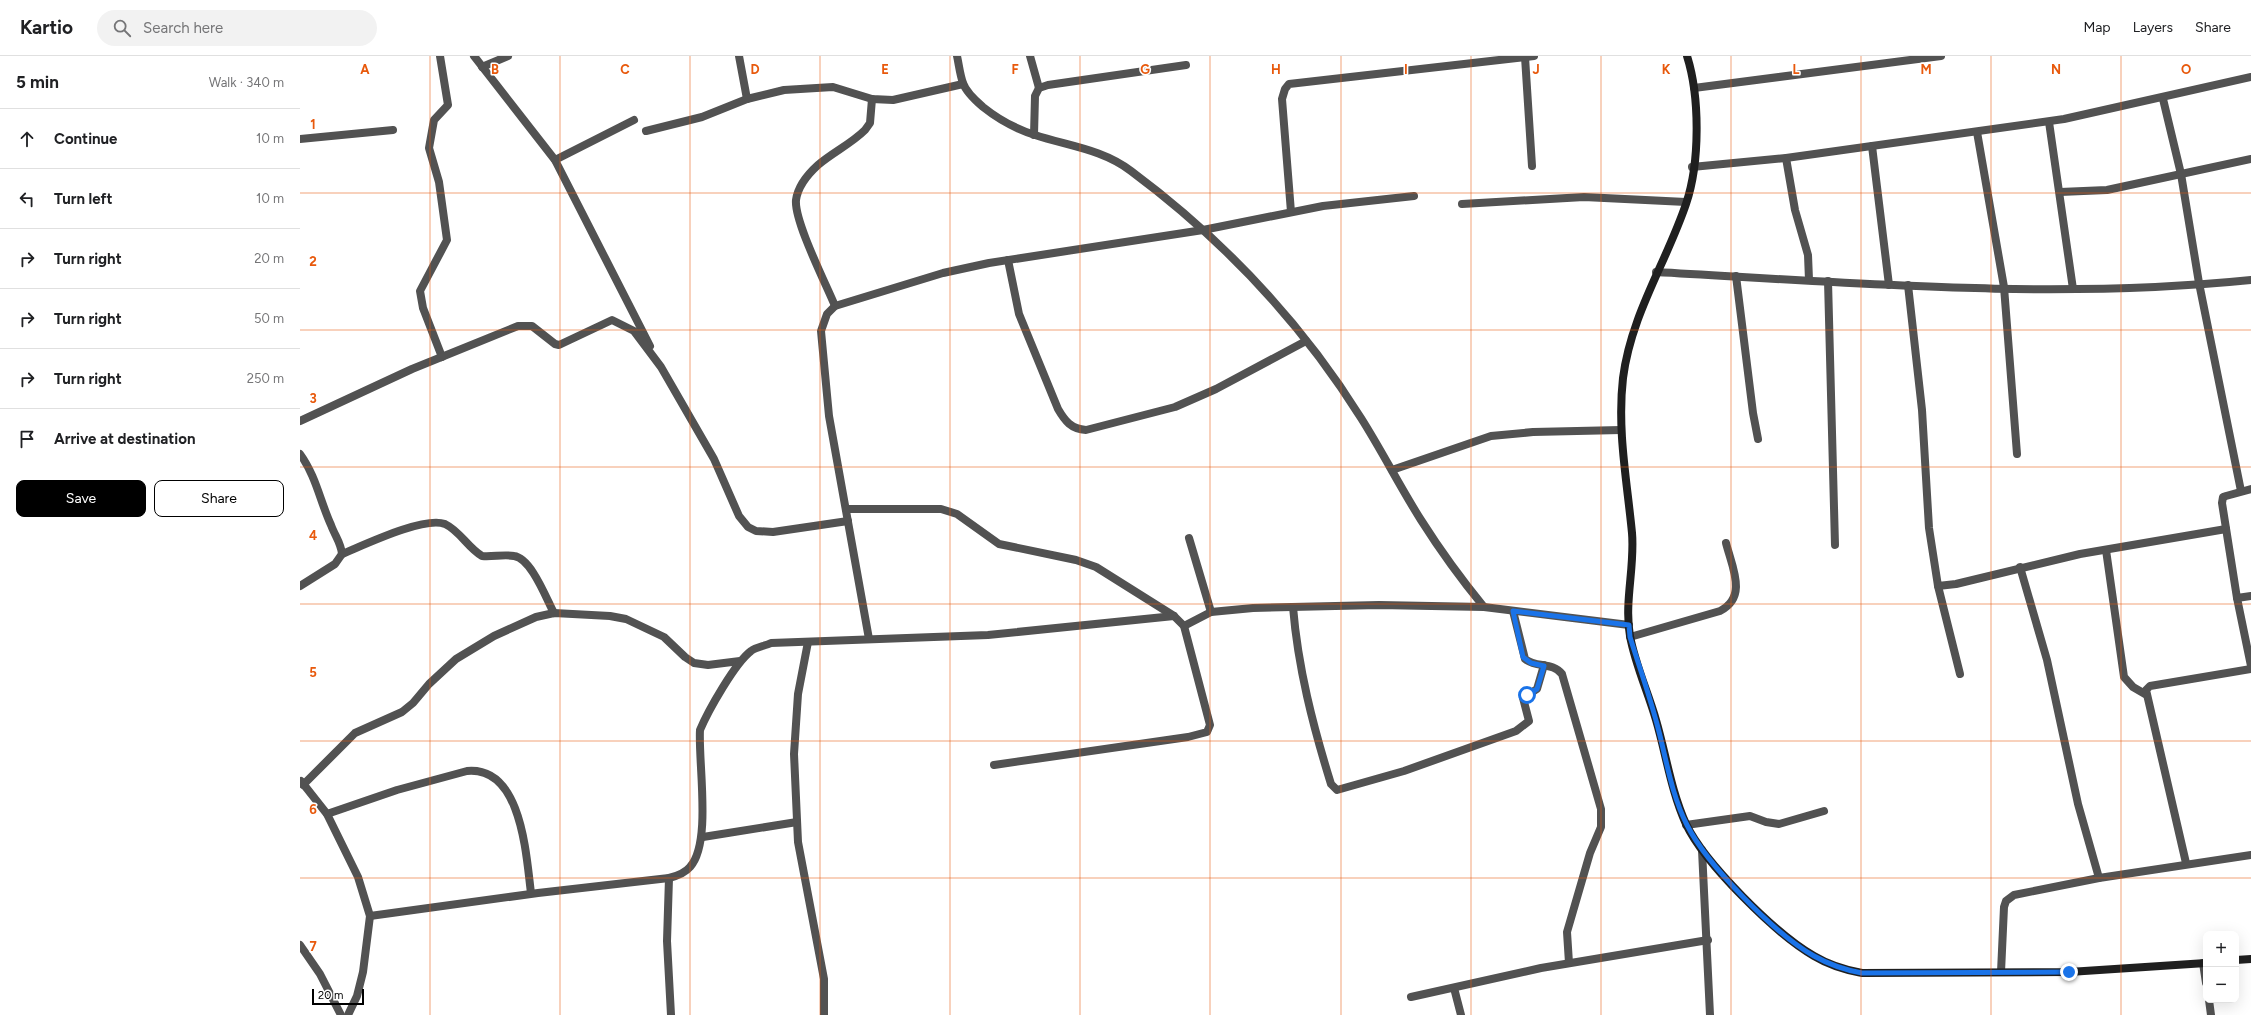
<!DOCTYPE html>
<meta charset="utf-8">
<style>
:root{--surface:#fff;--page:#f2f2f2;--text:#202124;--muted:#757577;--line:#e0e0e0;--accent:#000}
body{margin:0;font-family:Figtree,sans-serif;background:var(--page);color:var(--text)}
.controls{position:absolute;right:12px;bottom:12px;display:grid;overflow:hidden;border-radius:8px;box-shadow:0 4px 16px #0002}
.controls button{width:36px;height:36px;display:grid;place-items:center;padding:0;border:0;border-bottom:1px solid var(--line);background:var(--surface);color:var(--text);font:20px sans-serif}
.scale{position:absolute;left:12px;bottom:10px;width:52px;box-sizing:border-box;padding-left:4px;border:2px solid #000;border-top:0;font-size:11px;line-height:14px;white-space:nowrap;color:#000;-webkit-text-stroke:3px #fff;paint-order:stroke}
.stop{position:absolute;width:12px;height:12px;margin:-9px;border:3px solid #1a73e8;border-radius:50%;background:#fff}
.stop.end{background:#1a73e8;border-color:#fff;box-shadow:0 1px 4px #0008}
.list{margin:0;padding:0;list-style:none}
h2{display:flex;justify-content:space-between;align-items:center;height:52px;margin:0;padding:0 16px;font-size:17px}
h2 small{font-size:13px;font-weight:400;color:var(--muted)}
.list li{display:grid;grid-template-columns:26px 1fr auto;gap:12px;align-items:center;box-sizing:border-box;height:60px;padding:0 16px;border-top:1px solid var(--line)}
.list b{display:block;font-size:15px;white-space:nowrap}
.list em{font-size:13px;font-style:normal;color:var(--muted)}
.actions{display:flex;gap:8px;padding:12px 16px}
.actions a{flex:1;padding:9px 0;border:1px solid var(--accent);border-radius:8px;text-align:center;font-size:14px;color:var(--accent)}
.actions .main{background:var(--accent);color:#fff}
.icon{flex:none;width:22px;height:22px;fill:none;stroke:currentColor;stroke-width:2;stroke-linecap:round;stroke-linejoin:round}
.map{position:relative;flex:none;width:1951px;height:959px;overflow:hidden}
header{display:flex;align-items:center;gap:24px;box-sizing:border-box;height:56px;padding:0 20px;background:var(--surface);border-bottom:1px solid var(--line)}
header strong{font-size:19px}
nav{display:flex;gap:22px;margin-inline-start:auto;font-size:14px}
.search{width:280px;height:36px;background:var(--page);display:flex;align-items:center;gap:10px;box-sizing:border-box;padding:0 14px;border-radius:22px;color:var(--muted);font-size:15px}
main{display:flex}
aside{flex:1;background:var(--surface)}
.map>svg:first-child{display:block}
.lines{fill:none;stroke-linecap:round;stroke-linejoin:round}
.street{stroke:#525252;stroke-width:8}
.secondary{stroke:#1f1f1f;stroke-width:8}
.route{stroke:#1a73e8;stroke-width:5}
.grid{fill:none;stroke:#e8590c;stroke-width:1;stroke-opacity:0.55}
.grid-label{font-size:13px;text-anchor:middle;font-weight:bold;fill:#e8590c;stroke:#fff;stroke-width:3;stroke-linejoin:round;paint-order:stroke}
</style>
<header>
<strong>Kartio</strong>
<div class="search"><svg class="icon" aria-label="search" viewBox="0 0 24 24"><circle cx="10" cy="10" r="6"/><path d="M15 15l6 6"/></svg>Search here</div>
<nav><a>Map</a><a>Layers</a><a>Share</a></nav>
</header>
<main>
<aside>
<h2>5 min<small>Walk · 340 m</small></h2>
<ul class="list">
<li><svg class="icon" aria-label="ahead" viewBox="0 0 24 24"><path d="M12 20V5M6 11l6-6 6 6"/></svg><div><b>Continue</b></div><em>10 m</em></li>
<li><svg class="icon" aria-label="left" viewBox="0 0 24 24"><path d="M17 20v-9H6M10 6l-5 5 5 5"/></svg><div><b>Turn left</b></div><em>10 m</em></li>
<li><svg class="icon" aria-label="right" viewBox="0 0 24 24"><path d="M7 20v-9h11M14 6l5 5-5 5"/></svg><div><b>Turn right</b></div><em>20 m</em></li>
<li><svg class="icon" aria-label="right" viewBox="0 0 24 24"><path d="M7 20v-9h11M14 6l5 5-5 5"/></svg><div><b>Turn right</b></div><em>50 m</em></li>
<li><svg class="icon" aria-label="right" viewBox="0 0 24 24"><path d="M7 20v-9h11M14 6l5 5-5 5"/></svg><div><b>Turn right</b></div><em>250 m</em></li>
<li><svg class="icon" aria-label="arrive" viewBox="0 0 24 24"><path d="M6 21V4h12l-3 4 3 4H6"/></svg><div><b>Arrive at destination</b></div></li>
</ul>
<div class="actions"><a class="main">Save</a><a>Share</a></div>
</aside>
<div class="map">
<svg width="1951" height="959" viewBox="0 0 1951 959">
<rect width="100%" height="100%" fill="#fff"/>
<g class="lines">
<g class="street">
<path d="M140,0L148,49L134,64L129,92L139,126L147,184L120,235L123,252L142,301"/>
<path d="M174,0L255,104L350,290"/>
<path d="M439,0L447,43"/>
<path d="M657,0C659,9 660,19 663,27C666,36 676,45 683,51C698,63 716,73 735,79C768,90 802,93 831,115C921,182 1001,266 1061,362C1082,395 1100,431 1121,464C1140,494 1161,523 1184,551L1329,569"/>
<path d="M730,0L739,32"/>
<path d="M1225,1L1232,110"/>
<path d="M182,11L208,0"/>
<path d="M1394,32L1641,0"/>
<path d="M1863,43L1881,118L1899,227L1941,435"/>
<path d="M1749,66L1773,233"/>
<path d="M346,75L402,61L447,43L484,34L533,31L572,43L593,44L663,28"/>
<path d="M1677,76L1704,231L1717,398"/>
<path d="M734,79L735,40L739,32L748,29L886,9"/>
<path d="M0,83L93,74"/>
<path d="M1572,90L1589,229"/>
<path d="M1486,102L1495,154L1508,199L1509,224"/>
<path d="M255,104L334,64"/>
<path d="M1392,111L1486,102L1764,63L1951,21"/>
<path d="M1760,136L1807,134L1951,103"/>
<path d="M1162,148L1284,141L1386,146"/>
<path d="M991,156L982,43L985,33L989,28L1234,0"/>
<path d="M708,204L719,258L758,353C765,365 771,373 786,374L875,351L916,333L1006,285"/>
<path d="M1356,216C1554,227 1754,244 1951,224"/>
<path d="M1436,220L1453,357L1458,383"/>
<path d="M1528,225L1535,489"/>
<path d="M1608,229L1622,354L1629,472L1638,530L1656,528L1780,498L1926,473"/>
<path d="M535,250C526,228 494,165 496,144C498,130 508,118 518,109C533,96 551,88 565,74L570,67L572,43"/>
<path d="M0,365L112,313L218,270H232L255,288L259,289L312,264L334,275L361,311L414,403L439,460L448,471L456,475L473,476L548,465"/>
<path d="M0,398C16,420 20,445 31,469C35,480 41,487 42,498L35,508L0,530"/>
<path d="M1092,414L1191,380L1233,376L1321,374"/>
<path d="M1951,433L1926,440L1923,441L1922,447L1937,542L1951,610"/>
<path d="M546,453H641L657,458L699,488L776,504L796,511L874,560L884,570L910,669L907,676L888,681L694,709"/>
<path d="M889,482L911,556"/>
<path d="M1806,494L1824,621L1833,631L1845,638"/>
<path d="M42,498C64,489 124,460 145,468C160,475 168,492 182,500C193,501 204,498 214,500C231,502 246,542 254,557"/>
<path d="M1720,511L1747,604L1778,748L1799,822"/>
<path d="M1638,530L1660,618"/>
<path d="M1937,542L1951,540"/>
<path d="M993,551C998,612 1013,670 1031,728L1037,734L1104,715L1216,675L1229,665L1223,642L1237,633L1244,609"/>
<path d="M1213,555L1225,603C1236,612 1253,606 1262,618L1301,753V771L1290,797L1267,876L1269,907"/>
<path d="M884,570L911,556L953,552L1079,549L1184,551"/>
<path d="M1330,581L1420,555C1448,541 1432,511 1426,487"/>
<path d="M569,583L529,360L521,275L527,258L535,250L643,217L689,207L903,174L1023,150L1114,140"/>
<path d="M508,586L498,638L494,698L498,786L524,923V959"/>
<path d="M1,725L27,758L58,821L70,860L63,916L57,940L48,959"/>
<path d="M3,729L55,677L102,656L113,647L129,628L156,603L194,580L236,561L254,557L310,560L326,563L364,581L385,601L394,607L408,609L440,605"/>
<path d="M27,758L97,734L167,715C222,710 226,799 231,837"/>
<path d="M1386,769L1450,760L1466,766L1479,768L1524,755"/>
<path d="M403,781L497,766"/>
<path d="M1402,794L1410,959"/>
<path d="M1886,807L1846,634L1850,630L1951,613"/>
<path d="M369,822L367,885L371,959"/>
<path d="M70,860L238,837L369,822C377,820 385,817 390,811C412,787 398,707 400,674C408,655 435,607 451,595C456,591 465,590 471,587L688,579L874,560"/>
<path d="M0,889L20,918L41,959"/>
<path d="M1903,907L1906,927"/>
<path d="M1701,916L1704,851L1706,845L1714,839L1799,822L1951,799"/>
<path d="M1154,932L1161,959"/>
<path d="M1111,941L1241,912L1408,884"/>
<path d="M1909,944L1911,959"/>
</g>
<g class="secondary">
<path d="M1387,0C1400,41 1400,107 1386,148C1366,207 1331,259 1323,322C1317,374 1327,425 1332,477C1335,511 1324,546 1330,580C1335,608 1348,636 1356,664C1366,698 1371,735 1386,768C1405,808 1476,878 1514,900C1529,909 1545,914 1562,917L1769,916L1906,907"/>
<path d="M1936,904L1951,903"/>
</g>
</g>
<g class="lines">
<path class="route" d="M1227,639L1237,633L1244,610L1231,607L1223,601L1213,555L1329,569L1330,581C1339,610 1349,638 1357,668C1366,701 1371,738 1387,769C1407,809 1475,878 1514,900C1530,909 1545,914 1562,917L1769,916"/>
</g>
<path class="grid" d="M130,0V959M260,0V959M390,0V959M520,0V959M650,0V959M780,0V959M910,0V959M1041,0V959M1171,0V959M1301,0V959M1431,0V959M1561,0V959M1691,0V959M1821,0V959M0,137H1951M0,274H1951M0,411H1951M0,548H1951M0,685H1951M0,822H1951"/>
<g class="grid-label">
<text x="65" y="18">A</text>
<text x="195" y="18">B</text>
<text x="325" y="18">C</text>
<text x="455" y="18">D</text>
<text x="585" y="18">E</text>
<text x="715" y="18">F</text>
<text x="845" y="18">G</text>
<text x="976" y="18">H</text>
<text x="1106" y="18">I</text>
<text x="1236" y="18">J</text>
<text x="1366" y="18">K</text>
<text x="1496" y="18">L</text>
<text x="1626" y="18">M</text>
<text x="1756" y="18">N</text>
<text x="1886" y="18">O</text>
<text x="13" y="73">1</text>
<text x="13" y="210">2</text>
<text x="13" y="347">3</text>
<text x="13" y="484">4</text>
<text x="13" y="621">5</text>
<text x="13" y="758">6</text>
<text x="13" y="895">7</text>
</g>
</svg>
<div class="controls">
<button>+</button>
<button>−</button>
</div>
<div class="scale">20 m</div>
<div class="stop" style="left:1227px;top:639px"></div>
<div class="stop end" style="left:1769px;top:916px"></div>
</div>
</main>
